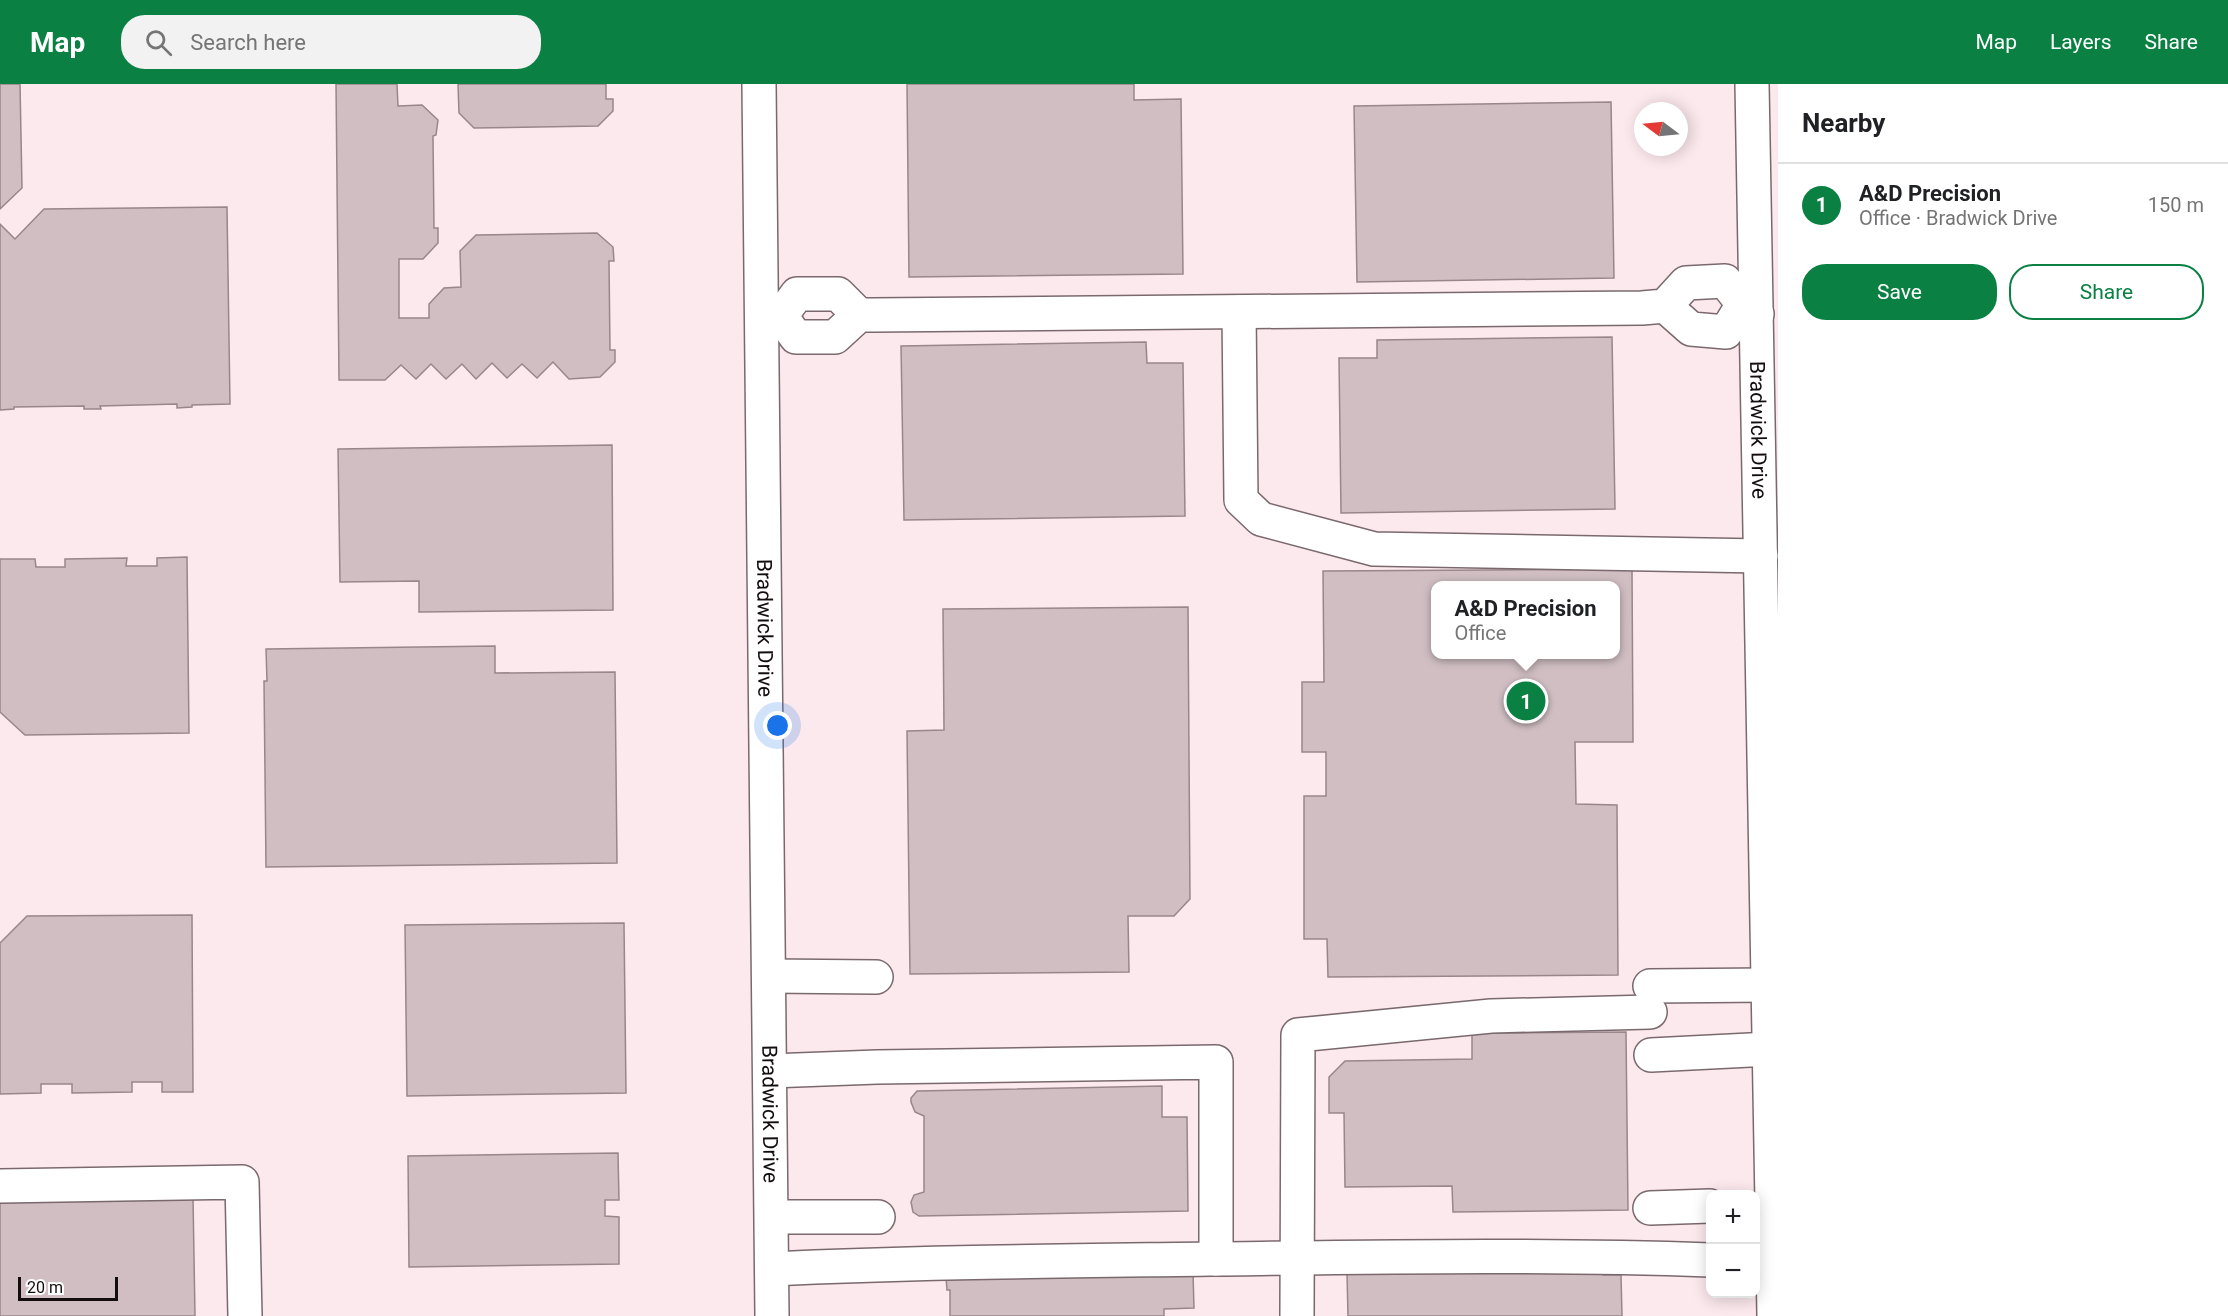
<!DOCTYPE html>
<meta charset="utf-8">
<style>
:root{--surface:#fff;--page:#f2f2f2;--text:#202124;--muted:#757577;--line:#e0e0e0;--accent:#0b8043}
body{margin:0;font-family:Roboto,sans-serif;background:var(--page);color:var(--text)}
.controls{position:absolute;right:18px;bottom:18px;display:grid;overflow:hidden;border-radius:12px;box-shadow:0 3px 15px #0003}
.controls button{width:54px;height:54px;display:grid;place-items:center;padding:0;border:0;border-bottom:2px solid var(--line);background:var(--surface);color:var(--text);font:30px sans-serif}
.compass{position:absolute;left:1634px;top:18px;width:54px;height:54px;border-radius:50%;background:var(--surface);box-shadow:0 3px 15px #0003;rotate:286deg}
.scale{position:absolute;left:18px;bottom:15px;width:100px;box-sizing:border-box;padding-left:6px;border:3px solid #130d0e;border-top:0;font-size:16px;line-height:21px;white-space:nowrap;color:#130d0e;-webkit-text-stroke:4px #fff;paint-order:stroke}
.you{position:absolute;left:778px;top:642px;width:21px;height:21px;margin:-15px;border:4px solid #fff;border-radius:50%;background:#1a73e8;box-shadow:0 0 0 9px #1a73e833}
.badge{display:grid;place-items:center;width:39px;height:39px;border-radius:50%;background:var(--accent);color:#fff;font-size:20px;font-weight:700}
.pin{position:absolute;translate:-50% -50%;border:3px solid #fff;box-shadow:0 2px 6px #0006}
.popup{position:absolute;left:1431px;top:497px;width:189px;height:78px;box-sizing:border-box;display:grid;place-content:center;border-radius:12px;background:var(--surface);filter:drop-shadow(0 2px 4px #0005);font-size:20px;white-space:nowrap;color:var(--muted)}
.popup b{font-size:22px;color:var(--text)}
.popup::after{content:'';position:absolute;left:50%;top:100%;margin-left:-12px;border:12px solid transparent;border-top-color:var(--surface)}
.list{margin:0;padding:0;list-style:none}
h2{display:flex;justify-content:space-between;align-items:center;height:78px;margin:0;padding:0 24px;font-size:26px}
h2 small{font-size:20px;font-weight:400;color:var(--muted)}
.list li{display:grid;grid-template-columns:39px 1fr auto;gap:18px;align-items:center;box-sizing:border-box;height:84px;padding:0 24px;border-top:2px solid var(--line)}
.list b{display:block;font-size:22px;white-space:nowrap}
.list p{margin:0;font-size:20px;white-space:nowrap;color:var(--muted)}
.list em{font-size:20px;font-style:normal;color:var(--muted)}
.actions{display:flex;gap:12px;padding:18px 24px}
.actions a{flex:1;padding:14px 0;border:2px solid var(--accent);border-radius:24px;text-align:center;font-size:21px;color:var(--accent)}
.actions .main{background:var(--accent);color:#fff}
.icon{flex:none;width:33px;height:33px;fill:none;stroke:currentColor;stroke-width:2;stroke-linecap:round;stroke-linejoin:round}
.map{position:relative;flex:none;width:1778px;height:1232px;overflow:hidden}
header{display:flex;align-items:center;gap:36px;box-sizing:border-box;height:84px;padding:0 30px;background:var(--accent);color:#fff}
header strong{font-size:28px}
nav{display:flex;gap:33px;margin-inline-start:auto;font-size:21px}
.search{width:420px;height:54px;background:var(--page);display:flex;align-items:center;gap:15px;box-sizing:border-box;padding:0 21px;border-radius:24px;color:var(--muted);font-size:22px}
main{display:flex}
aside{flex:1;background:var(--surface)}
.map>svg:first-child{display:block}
.building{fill:#d0bec3;stroke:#98868b;stroke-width:1.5;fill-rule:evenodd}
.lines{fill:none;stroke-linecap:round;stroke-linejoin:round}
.minor-casing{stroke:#79696d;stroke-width:36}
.minor{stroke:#fff;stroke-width:33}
.labels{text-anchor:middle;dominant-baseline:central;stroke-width:4.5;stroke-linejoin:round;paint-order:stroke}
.street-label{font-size:21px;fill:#130d0e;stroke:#fff}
</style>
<header>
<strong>Map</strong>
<div class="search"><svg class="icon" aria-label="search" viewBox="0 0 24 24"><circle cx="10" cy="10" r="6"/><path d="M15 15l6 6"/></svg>Search here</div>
<nav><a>Map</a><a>Layers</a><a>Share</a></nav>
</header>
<main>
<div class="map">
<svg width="1778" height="1232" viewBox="0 0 1778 1232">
<rect width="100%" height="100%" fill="#fce9ee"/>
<g class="building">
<path d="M0,0H20L22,104L0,125Z"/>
<path d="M336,0H397L398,22L422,21L438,36L436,51L433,52L434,144H438V159L423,175H399V234H429V220L444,204L461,203L460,167L476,151L597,149L613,163L614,177H609L610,266H615V278L600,293L569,295L553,278L537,294L522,280L507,294L492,279L476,295L462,280L446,295L431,280L416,295L401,281L385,296H339Z"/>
<path d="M458,0H606V15H613V27L598,42L474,44L459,29Z"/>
<path d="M907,0H1134V16L1181,15L1183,190L909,193Z"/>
<path d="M1611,18L1614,194L1357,198L1354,22Z"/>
<path d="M227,123L230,320L192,321V323L177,324V320L100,322L101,325H84V322L14,323V325L0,326V140L15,155L44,125Z"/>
<path d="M1612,253L1615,425L1341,429L1339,274H1377V256Z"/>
<path d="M1146,258L1147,279H1183L1185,432L904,436L901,262Z"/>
<path d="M612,361L613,526L419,528V497L340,498L338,365Z"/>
<path d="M187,473L189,649L25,651L0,628V475H35L36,483H65V475L127,474L126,482H157V474Z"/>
<path d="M1632,485L1633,658H1575L1576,720L1617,721L1618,891L1328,893L1327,855H1304V712H1326V668H1302V598H1324L1323,487ZM1436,502H1616V570H1436Z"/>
<path d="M1188,523L1190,815L1174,832H1128L1129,888L910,890L907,647L944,646L943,525Z"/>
<path d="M495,562V589L615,588L617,779L266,783L264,597H267L266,565Z"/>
<path d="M192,831L193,1008H162V998H132V1008L72,1009V1000H41V1009L0,1010V859L27,832Z"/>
<path d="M624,839L626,1009L407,1012L405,841Z"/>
<path d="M1626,948L1628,1126L1453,1128L1452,1102L1345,1103L1344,1029H1329V993L1345,977L1472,975V949Z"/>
<path d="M1162,1002V1033H1187L1188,1127L919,1132L913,1128L911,1118L914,1111L924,1108V1032L915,1028L911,1018V1014L917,1007Z"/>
<path d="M618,1069L619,1116H605V1132L619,1133V1180L409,1183L408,1072Z"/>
<path d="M193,1113L195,1232H0V1116Z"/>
<path d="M1603,1185V1191H1621L1622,1232H1348L1347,1190Z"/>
<path d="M1193,1189L1194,1224L1164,1225V1232H950V1206H947L946,1193Z"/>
</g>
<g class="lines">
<defs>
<g id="minor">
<path id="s1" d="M759,0L772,1232"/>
<path id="s2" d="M1752,0L1774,1232"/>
<path d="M1665,222L1691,245L1726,248L1743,220"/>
<path d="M1239,228L1241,416L1261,435L1374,465L1761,472"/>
<path d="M781,232L796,253H835L859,231H872L1642,224L1665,222L1686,199L1725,197L1743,220L1757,230"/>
<path d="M781,232L797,210H838L859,231"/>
<path d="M769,892L876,893"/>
<path d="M1650,902L1769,901"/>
<path d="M1651,971L1770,965"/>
<path d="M770,987L877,983L1216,978V1175"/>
<path d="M0,1102L242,1098L245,1232"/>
<path d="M1650,1124L1710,1122"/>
<path d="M772,1133H878"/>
<path d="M772,1185C918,1178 1064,1177 1211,1175C1377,1173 1544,1170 1710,1176"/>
<path d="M1297,1232L1298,951L1491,932L1650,928"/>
</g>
</defs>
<use href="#minor" class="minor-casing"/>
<use href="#minor" class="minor"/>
</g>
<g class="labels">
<g class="street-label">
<text stroke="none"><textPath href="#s2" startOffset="346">Bradwick Drive</textPath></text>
<text stroke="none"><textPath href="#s1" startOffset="544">Bradwick Drive</textPath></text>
<text stroke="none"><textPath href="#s1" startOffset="1030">Bradwick Drive</textPath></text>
</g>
</g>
</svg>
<div class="controls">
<button>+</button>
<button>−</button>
</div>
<svg class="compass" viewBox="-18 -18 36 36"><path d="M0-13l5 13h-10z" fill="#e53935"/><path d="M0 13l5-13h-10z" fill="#757577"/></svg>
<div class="scale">20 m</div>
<div class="you"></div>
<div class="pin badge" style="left:1526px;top:617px">1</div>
<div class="popup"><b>A&amp;D Precision</b>Office</div>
</div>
<aside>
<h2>Nearby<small></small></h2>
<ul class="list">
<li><span class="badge">1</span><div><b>A&amp;D Precision</b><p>Office · Bradwick Drive</p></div><em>150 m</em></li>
</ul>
<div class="actions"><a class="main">Save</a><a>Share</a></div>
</aside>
</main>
